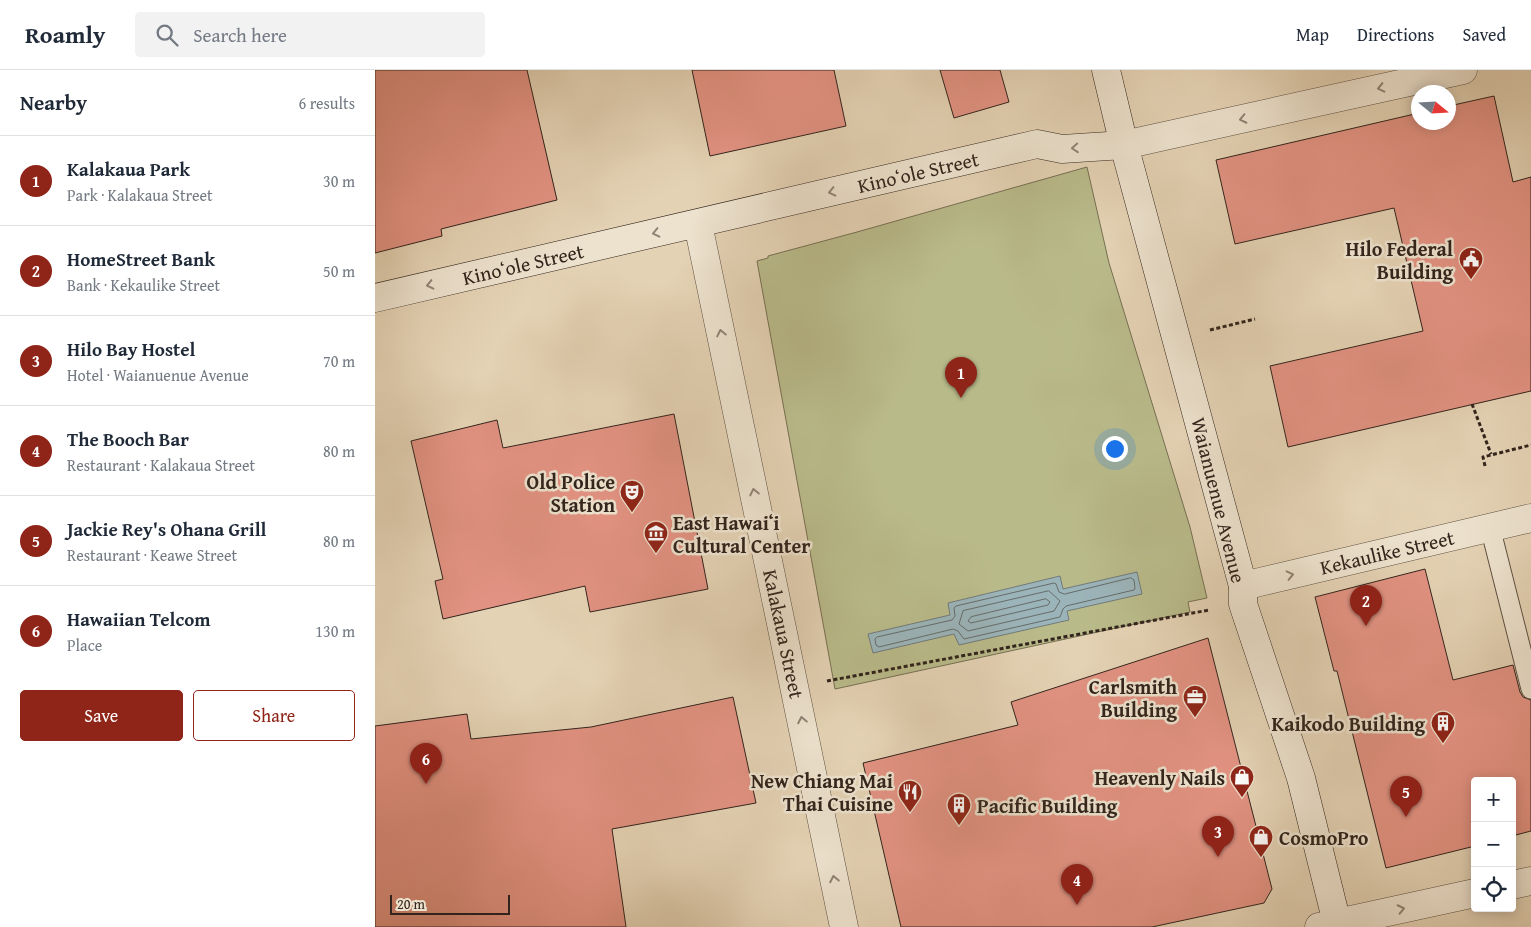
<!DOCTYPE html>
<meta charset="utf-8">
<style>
:root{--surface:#fff;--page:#f2f2f3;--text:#1f2937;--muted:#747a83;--line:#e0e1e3;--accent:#8f2418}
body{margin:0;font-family:"Gentium Book Plus",serif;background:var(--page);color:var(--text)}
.controls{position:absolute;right:15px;bottom:15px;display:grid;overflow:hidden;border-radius:5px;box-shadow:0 2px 12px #0003}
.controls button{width:45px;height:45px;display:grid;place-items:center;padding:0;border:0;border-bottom:1px solid var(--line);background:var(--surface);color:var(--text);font:25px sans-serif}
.compass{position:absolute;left:1036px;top:15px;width:45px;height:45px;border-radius:50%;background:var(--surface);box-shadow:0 2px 12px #0003;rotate:108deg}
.scale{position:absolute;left:15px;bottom:12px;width:120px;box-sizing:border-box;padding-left:5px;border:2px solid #32241c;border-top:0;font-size:14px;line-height:18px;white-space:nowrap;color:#32241c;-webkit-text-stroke:4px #ede2ce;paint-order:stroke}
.you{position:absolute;left:739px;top:378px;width:18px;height:18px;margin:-12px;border:4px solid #fff;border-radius:50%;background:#1a73e8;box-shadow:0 0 0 8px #1a73e833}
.badge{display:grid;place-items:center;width:32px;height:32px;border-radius:50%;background:var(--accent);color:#fff;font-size:16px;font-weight:700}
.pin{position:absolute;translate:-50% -41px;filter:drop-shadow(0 1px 2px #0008)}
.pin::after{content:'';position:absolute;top:26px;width:18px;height:15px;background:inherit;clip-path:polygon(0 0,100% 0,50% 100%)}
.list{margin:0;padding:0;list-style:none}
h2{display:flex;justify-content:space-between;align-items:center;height:65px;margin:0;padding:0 20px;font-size:21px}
h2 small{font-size:16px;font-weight:400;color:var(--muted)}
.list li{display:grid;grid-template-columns:32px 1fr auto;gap:15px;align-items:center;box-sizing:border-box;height:90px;padding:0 20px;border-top:1px solid var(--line)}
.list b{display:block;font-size:19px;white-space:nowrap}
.list p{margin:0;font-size:16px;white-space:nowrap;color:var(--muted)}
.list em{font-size:16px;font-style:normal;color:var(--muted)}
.actions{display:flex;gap:10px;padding:15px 20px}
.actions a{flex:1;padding:11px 0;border:1px solid var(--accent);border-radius:5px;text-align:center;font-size:18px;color:var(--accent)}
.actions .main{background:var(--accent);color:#fff}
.icon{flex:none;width:28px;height:28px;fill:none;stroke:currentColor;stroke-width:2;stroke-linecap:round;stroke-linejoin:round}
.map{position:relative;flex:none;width:1156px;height:857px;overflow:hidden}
header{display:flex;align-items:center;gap:30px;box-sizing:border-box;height:70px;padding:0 25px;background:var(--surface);border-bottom:1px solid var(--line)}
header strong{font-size:24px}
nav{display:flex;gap:28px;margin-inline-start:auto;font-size:18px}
.search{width:350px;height:45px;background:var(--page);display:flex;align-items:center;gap:12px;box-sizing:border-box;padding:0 18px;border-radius:5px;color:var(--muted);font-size:19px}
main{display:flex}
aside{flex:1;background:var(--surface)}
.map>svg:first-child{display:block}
.green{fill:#b9ba8a;stroke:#766f53}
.water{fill:#9bb4b9;stroke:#717a7a}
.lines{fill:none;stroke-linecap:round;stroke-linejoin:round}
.shore{stroke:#666c6a;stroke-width:1}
.building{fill:#e29282;stroke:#32241c}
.lane-casing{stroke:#5e5042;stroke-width:21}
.street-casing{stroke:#5e5042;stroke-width:29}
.secondary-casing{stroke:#32241c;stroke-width:29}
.path{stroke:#32241c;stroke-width:3;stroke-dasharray:4 2.5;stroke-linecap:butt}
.lane{stroke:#ede2ce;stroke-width:19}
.street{stroke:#ede2ce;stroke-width:28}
.secondary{stroke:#ede2ce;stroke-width:28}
.oneway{stroke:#908375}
.labels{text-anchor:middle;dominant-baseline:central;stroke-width:5;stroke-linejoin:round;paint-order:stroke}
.street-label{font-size:20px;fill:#32241c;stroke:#ede2ce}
.poi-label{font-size:20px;font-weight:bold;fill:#32241c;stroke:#ede2ce;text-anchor:end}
</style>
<header>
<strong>Roamly</strong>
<div class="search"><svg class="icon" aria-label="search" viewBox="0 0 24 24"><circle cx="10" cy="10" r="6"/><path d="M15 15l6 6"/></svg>Search here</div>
<nav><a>Map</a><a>Directions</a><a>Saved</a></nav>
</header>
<main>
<aside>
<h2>Nearby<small>6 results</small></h2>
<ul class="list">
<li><span class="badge">1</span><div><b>Kalakaua Park</b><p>Park · Kalakaua Street</p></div><em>30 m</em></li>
<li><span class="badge">2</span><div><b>HomeStreet Bank</b><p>Bank · Kekaulike Street</p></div><em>50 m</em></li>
<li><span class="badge">3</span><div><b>Hilo Bay Hostel</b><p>Hotel · Waianuenue Avenue</p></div><em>70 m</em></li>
<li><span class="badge">4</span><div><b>The Booch Bar</b><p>Restaurant · Kalakaua Street</p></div><em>80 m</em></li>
<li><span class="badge">5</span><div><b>Jackie Rey's Ohana Grill</b><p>Restaurant · Keawe Street</p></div><em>80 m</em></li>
<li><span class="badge">6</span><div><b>Hawaiian Telcom</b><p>Place</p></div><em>130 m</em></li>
</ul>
<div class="actions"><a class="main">Save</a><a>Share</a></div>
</aside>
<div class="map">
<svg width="1156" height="857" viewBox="0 0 1156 857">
<rect width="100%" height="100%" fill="#e4d2b4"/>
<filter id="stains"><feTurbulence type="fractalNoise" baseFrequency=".004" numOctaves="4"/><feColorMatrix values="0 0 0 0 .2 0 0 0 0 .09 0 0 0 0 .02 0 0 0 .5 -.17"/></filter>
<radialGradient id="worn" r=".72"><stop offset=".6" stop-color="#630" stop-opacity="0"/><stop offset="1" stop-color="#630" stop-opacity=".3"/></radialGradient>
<path class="green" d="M712,97L734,193L815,457L832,528L813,532L815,542L460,619L382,191L393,188V186L482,162Z"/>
<path class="water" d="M762,502L767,524L692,541L694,550L584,575L579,564L498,583L493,564L575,545L573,533L685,506L688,519Z"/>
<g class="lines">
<g class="shore">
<path d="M756,508L759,510L760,518L759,520L691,536L688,539L685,547L589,569L583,561L578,559L504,577L501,575L500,569L502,567L577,550L580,546L579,538L581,536L679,513L681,514L684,522L689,524Z"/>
<path d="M674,521L685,531L679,541L593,561L584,554L588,541Z"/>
<path d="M671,529L675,532L673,535L596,553L593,551L596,547Z"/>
</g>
</g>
<g class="building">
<path d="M0,0H152L182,130L66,159L67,166L0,183Z"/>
<path d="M317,0H459L471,56L335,86Z"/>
<path d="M565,0H625L634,32L579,48Z"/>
<path d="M1119,26L1138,112L1156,107V321L913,377L895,296L1048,261L1019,138L860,174L841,90L1044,43V52H1074V36Z"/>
<path d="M299,344L333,519L215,542L210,516L68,549L60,511L68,509L36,371L122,350L128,378Z"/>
<path d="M1050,499L1078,610L1138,595L1145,622L1148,627L1156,630V761L1137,766V711H1100V776L1011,798L962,601H959L940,527Z"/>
<path d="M833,568L897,819L889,833L777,857H526L488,693L643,655L636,632Z"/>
<path d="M358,627L381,733L237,759L251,857H0V656L92,644L96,669L216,657Z"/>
</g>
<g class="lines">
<defs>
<path id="lane" d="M1115,457L1156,619"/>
<g id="street">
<path d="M749,75L1088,0"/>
<path d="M323,154L469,857"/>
<path d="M868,516L1156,448"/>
<path d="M1137,815L1156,811"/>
<path d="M944,857L1100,823"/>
</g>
<g id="secondary">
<path d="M731,0L749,75L868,516V534L926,708L963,857"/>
<path d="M0,228L662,74L687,79L749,75"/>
</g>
</defs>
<use href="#lane" class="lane-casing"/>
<use href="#street" class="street-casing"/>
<use href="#secondary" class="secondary-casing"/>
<g class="path">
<path d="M835,260L880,249"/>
<path d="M1097,334L1116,384"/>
<path d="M1110,396L1108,387L1156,375"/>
<path d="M452,611L834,540"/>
</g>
<use href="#lane" class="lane"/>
<use href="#street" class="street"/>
<use href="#secondary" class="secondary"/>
</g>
<defs><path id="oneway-chevron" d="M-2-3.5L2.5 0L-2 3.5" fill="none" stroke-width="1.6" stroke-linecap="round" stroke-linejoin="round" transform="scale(1.25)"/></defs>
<g class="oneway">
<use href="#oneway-chevron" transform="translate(1006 18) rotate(167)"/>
<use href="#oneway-chevron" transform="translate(868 49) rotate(168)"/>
<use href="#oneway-chevron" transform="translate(700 78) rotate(176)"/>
<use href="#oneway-chevron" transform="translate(457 122) rotate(167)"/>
<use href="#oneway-chevron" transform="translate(281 163) rotate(167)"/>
<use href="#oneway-chevron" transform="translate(55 215) rotate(167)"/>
<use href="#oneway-chevron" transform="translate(346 263) rotate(-102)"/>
<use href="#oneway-chevron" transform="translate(379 422) rotate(-102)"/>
<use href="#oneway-chevron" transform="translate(915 505) rotate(-13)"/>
<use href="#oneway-chevron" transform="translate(427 650) rotate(-101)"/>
<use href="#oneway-chevron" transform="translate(459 809) rotate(-101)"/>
<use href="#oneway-chevron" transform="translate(1026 839) rotate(-12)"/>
</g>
<defs>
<symbol id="civic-pin" viewBox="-11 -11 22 30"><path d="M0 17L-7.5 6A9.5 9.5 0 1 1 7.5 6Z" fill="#8f2418" stroke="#ede2ce"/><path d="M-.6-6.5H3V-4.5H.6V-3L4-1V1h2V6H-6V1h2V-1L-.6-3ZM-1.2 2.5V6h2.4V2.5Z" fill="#fff"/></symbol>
<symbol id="theatre-pin" viewBox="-11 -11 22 30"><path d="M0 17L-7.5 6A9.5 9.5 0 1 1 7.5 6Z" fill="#8f2418" stroke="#ede2ce"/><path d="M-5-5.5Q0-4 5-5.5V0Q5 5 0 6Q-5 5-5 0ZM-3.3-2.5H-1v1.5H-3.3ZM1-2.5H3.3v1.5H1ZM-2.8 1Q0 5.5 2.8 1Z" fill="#fff"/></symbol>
<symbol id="museum-pin" viewBox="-11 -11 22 30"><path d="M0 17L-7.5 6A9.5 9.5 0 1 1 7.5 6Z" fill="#8f2418" stroke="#ede2ce"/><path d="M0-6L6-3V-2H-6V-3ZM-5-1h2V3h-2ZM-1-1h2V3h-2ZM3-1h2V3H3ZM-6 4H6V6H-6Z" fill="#fff"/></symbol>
<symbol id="office-pin" viewBox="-11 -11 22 30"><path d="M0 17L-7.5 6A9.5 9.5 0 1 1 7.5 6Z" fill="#8f2418" stroke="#ede2ce"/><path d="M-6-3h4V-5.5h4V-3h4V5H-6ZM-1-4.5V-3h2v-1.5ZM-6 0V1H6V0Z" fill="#fff"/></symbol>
<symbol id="building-pin" viewBox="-11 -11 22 30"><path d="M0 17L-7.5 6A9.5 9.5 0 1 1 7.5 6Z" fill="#8f2418" stroke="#ede2ce"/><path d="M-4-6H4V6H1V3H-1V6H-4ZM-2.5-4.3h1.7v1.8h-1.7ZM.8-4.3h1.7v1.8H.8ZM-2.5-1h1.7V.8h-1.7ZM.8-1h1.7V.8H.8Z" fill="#fff"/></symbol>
<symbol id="shop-pin" viewBox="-11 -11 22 30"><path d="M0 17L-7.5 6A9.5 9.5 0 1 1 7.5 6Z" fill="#8f2418" stroke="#ede2ce"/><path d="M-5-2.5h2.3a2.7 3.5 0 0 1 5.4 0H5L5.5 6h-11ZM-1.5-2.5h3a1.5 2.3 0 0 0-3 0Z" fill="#fff"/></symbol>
<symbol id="restaurant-pin" viewBox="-11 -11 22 30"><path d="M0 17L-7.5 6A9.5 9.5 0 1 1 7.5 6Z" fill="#8f2418" stroke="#ede2ce"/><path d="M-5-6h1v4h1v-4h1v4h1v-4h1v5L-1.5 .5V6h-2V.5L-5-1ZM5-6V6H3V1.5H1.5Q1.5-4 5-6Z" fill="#fff"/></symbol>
</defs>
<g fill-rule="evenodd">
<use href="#civic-pin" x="1082" y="175" width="28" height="38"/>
<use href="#theatre-pin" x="243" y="408" width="28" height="38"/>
<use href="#museum-pin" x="267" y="449" width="28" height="38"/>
<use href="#office-pin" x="806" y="613" width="28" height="38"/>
<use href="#building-pin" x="1054" y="639" width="28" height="38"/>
<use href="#shop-pin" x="853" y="693" width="28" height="38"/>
<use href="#restaurant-pin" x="521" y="708" width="28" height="38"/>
<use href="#building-pin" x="570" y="721" width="28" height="38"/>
<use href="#shop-pin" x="872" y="753" width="28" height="38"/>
</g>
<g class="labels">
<g class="street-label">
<text transform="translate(543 102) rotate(-13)">Kinoʻole Street</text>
<text transform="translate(148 194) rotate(-13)">Kinoʻole Street</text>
<text transform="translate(844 430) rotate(76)">Waianuenue Avenue</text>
<text transform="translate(1012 482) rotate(-13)">Kekaulike Street</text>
<text transform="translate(409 564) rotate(78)">Kalakaua Street</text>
</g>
<g class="poi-label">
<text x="1078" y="178">Hilo Federal<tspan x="1078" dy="23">Building</tspan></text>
<text x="240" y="411">Old Police<tspan x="240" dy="23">Station</tspan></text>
<text x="298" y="452" text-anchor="start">East Hawaiʻi<tspan x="298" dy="23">Cultural Center</tspan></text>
<text x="802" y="616">Carlsmith<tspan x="802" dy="23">Building</tspan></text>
<text x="1050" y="653">Kaikodo Building</text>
<text x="850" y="707">Heavenly Nails</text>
<text x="518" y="710">New Chiang Mai<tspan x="518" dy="23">Thai Cuisine</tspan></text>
<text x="602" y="735" text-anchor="start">Pacific Building</text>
<text x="904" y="767" text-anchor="start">CosmoPro</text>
</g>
</g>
<rect width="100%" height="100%" filter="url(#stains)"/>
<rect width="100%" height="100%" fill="url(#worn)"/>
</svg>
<div class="controls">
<button>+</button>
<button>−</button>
<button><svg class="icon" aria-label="locate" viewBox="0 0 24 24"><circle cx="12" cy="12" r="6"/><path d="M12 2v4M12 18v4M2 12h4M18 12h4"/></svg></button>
</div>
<svg class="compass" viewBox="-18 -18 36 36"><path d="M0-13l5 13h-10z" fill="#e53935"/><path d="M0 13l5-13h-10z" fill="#747a83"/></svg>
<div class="scale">20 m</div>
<div class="you"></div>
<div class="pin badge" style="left:586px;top:328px">1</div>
<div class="pin badge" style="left:991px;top:556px">2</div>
<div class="pin badge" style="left:843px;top:787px">3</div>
<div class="pin badge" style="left:702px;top:835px">4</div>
<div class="pin badge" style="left:1031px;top:747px">5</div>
<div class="pin badge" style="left:51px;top:714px">6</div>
</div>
</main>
